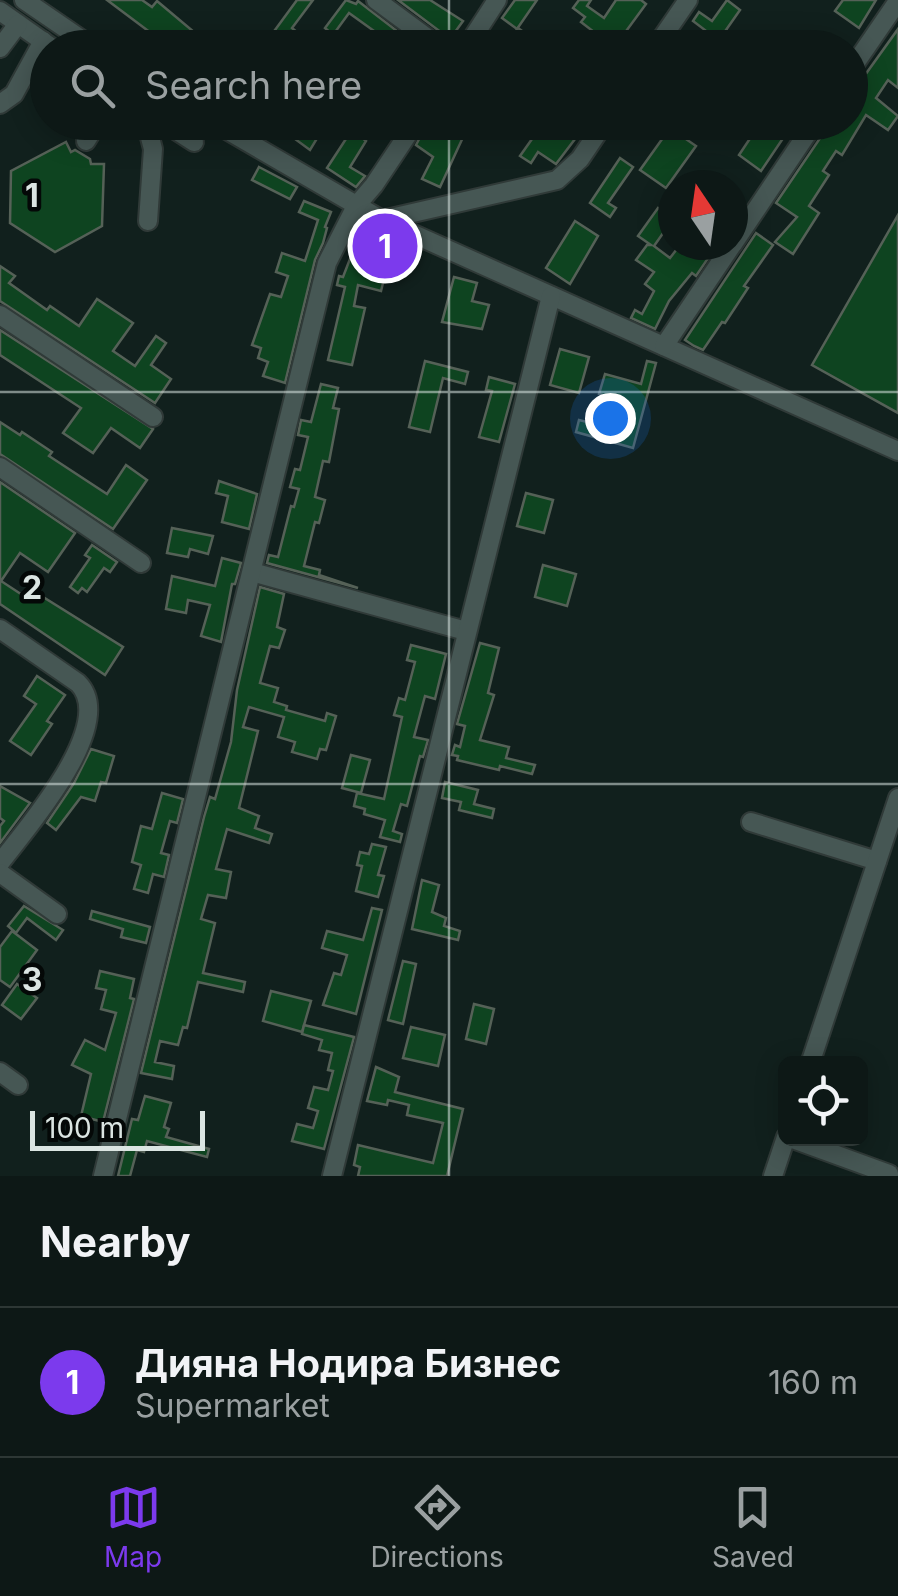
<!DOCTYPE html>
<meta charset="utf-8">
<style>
:root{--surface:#0d1816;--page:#16211f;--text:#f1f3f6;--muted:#9aa0a1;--line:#2d3735;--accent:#7c3aed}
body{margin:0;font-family:Inter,sans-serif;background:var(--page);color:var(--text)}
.controls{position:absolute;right:30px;bottom:30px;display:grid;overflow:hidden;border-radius:15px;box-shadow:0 5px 25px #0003}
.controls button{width:90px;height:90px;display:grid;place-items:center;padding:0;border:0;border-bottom:2px solid var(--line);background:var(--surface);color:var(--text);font:50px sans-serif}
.compass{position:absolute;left:658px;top:170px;width:90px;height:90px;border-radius:50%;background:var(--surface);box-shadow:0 5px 25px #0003;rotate:347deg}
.scale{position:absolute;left:30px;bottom:25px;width:175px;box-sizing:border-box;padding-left:10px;border:5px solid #dbe5e2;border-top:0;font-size:28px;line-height:35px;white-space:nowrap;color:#dbe5e2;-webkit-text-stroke:8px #040807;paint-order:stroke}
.you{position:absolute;left:610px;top:418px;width:35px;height:35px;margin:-25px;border:8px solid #fff;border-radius:50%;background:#1a73e8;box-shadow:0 0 0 15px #1a73e833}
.badge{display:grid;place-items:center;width:65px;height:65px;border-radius:50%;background:var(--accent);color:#fff;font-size:32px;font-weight:700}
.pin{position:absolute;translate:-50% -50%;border:5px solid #fff;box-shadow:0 2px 10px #0006}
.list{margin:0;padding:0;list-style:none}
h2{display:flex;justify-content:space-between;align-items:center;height:130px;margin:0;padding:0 40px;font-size:42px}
h2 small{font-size:32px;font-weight:400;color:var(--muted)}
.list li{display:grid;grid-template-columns:65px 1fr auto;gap:30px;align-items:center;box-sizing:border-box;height:150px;padding:0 40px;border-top:2px solid var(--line)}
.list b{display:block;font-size:38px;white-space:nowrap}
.list p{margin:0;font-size:32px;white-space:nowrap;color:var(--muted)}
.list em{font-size:32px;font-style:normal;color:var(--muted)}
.icon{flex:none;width:55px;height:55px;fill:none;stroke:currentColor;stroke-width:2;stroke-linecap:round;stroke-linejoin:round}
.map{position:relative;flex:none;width:898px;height:1176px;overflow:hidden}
.search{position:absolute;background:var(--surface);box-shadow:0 5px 25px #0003;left:30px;right:30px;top:30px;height:110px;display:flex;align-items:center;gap:25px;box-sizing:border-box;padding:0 35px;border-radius:55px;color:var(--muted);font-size:38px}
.sheet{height:280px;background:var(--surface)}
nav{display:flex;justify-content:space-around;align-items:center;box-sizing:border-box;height:140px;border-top:2px solid var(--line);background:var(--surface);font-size:28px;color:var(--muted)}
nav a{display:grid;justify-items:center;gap:5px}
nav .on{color:var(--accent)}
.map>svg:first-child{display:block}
.building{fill:#0e4420;stroke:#556157;stroke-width:2.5}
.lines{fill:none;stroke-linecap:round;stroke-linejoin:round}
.minor-casing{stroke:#303a38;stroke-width:22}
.minor{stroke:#465754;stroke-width:18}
.grid{fill:none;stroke:#dbe5e2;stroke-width:2.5;stroke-opacity:0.55}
.grid-label{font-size:32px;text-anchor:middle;font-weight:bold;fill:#dbe5e2;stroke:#040807;stroke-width:9;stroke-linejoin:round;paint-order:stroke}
</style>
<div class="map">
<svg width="898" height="1176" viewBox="0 0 898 1176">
<rect width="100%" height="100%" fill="#11201d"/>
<g class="building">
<path d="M107,0H142L152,7L157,1L213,48H171Z"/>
<path d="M297,0H313L292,28L298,33L291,42L275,30Z"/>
<path d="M346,0L356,4L358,1L419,48H380L368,38L374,31L349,13L333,35L325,28Z"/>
<path d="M398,0H430L463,21L450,39Z"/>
<path d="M515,0H537L517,29L502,18Z"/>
<path d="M579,0H591L587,6L604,18L616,0H641L646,4L624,34L643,48H627L620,42L616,48H583L594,32L581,22L585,17L573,8Z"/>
<path d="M727,0L740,10L726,30L751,48H696L705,30L693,21L699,12L712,21Z"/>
<path d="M843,0H876L859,28L835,11Z"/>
<path d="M518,28L546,48H481L489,36L505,46Z"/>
<path d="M898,29V88L888,80L876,98L898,116L888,130L866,115L842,155L836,151L823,171L829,175L809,206L819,213L793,254L775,242L797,217L776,203L831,122H850V96Z"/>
<path d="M272,122H307L313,126L315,122H327L310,150Z"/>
<path d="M357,122H372L362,138L366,141L350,167L365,176L356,187L327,168Z"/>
<path d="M428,122H449L465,133L440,187L422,179L433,157L416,145Z"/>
<path d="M544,122H588L556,164L538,152L531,163L520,156Z"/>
<path d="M761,122H794L761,171L739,155Z"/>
<path d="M670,128L696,146L666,188L640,170Z"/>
<path d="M66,142L71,152L75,150L90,159L91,164H104L102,226L55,252L10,223L11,171Z"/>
<path d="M620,158L633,167L608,203L616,208L610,217L590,203Z"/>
<path d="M259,167L297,187L290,199L252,180Z"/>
<path d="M304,201L331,212L325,227L327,228L323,243L315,260L285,383L263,376L268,362L258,358L261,348L252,345L270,294L281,297L288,276L276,272L282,253L305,261L318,220L299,212Z"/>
<path d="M658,208L673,219L654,246L670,258L680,245H717L696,276L692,273L669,301L655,329L631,318L635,310L642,314L654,291L645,284L654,272L636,260L647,245H651L638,236Z"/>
<path d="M898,215V413L812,365Z"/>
<path d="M575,221L598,236L570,284L546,268Z"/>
<path d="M362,228L401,243L397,253L368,242L357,268L385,275L381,291L358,285L354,306L365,308L352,365L328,360L345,287L337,285L339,276L343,277Z"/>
<path d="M756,233L773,245L744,286L748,288L725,323L722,322L703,350L694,346L685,340Z"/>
<path d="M0,266L15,276L9,283L47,310L50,306L79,326L97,299L133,323L113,351L135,366L156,336L166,343L151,365L171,379L155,403L0,301Z"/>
<path d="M454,277L477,283L472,301L489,305L482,329L442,322Z"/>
<path d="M0,330L153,429L140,448L111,428L93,453L63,433L81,408L0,355Z"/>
<path d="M560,349L589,357L579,393L550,385Z"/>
<path d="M425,361L468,372L465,384L443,378L430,432L409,427Z"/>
<path d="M647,361L656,363L633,448L576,432L579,420L616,429L624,401L599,394L605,374L641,384Z"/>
<path d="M489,377L515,384L499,442L479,437L492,391L486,390Z"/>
<path d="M321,384L338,388L333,408L339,409L329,462L323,461L315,497L325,500L319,523L315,522L304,566L320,570L319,575L358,588L267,563L269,555L278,557L291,506L294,507L299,489L290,487L295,469L300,470L308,437L298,435L301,420L311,422Z"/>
<path d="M0,422L20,435L22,432L52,452L49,456L107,494L126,465L147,480L113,529L0,454Z"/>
<path d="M219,481L257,494L249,529L222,522L228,496L216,493Z"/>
<path d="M0,482L75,533L48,572L20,553L1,581L30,600L35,592L123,647L105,675L0,604Z"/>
<path d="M526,493L553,500L544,533L517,526Z"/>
<path d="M172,528L213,536L208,554L190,549L188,557L167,553Z"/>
<path d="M92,545L117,562L110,572L104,568L87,592L82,588L78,593L70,587L90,558L85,555Z"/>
<path d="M222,558L241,563L235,584H232L221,642L201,636L210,605L188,600L186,613L166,609L172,576L215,586Z"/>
<path d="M543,565L576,574L567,606L535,597Z"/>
<path d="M260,587L284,594L277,627L285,630L279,648L270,646L260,683L278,688L274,702L287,706L286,710L325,721L327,713L336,716L326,750L320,749L317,759L292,752L295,742L278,737L284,717L249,707L243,727L258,731L239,808L259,816L255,828L272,834L269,843L227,829L216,869L231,872L226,898L208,895L201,919L215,923L203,973L245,982L243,992L198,982L187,1028L183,1027L178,1045L160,1041L155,1062L174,1066L172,1079L141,1073L204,817L210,797L215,799L231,742L237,690Z"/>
<path d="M480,643L499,648L488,693L494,695L480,740L509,747L506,758L535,765L532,774L500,766L499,770L457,760L458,756L452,755L455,745L460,747L465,726L457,724Z"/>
<path d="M411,645L446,654L435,699L425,696L414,737L428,740L423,757L420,756L407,806L401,804L393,831L402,834L400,842L380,837L385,820L364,814L365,809L354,806L357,793L384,799L402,717L394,715L399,698L405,700L415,662L407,660Z"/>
<path d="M37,676L65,695L47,721L52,724L31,755L10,741L36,704L24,696Z"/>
<path d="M91,749L114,756L106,783L101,782L95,801L81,797L56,830L47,823L74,783Z"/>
<path d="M351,755L370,760L361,793L342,788Z"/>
<path d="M445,782L478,790L474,804L494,809L492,818L459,810L461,802L442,798Z"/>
<path d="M0,786L30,803L0,843V826L4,821L0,818Z"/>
<path d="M162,793L183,799L177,823L170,821L161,853L169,855L164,877L153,874L148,893L134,889L141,865L132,862L141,826L152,829Z"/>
<path d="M372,844L386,847L378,875L384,876L378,897L356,891L362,866L357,865L360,852L369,854Z"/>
<path d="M422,880L439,885L432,912L446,918L444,926L460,931L458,940L412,929Z"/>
<path d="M24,906L63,930L56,940L27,918L16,933L8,926Z"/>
<path d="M372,908L382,910L356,1014L323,1005L334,973L341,975L347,955L322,948L327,931L363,940Z"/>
<path d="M92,911L150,927L146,943L121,937L123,929L90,919Z"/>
<path d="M12,931L37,950L10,987L0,980V947Z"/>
<path d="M403,961L416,964L403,1024L388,1020Z"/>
<path d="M100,971L134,979L130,998L134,999L103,1122L81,1116L91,1074L72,1065L85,1040L105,1050L116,1013L101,1009L106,990L96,988Z"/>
<path d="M17,984L37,998L21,1019L2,1005Z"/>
<path d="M271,991L311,1001L302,1032L263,1021Z"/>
<path d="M474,1004L494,1009L486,1044L466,1039Z"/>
<path d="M304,1025L354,1037L324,1149L292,1141L297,1124L313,1128L318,1111L308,1108L314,1087L328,1090L333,1071L328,1070L332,1053L319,1050L322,1040L302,1034Z"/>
<path d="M411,1027L445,1035L438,1066L403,1058Z"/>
<path d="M376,1067L399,1077L395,1092L463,1109L447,1176H358L360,1167L354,1165L358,1145L433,1163L443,1123L407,1115L409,1105L388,1100L387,1105L367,1101Z"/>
<path d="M145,1096L171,1103L164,1127L169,1129L166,1137L209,1149L207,1157L147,1141L144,1152L137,1150L130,1176H118L132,1119L138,1120Z"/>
</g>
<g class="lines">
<defs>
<g id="minor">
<path d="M24,0L94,48"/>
<path d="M376,0L441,48"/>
<path d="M0,11L51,47"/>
<path d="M0,48L18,24"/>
<path d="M466,48L497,0"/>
<path d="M655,48L688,0"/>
<path d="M850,71L898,1"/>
<path d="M0,104L14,94L43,41"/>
<path d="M146,122L153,149L148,221"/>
<path d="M163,122L194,142"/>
<path d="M213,122L382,220L898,451"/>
<path d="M86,141L98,122"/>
<path d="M382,220L557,180L580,159L605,122"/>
<path d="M733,244L815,122"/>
<path d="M0,315L153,417"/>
<path d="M664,346L732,245"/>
<path d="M0,467L141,563"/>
<path d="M252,572L466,631"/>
<path d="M0,629L78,683C119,724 25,830 0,863"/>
<path d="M751,822L877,861"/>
<path d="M0,873L57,914"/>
<path d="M810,1064L898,798"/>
<path d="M0,1072L18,1085"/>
<path d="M790,1138L889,1174"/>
<path d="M103,1176L327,263L356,206L374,185L416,122"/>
<path d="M332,1176L551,296"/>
<path d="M773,1176L786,1137"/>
</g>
</defs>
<use href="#minor" class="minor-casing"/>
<use href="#minor" class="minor"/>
</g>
<path class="grid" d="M449,0V48M449,122V1176M0,392H898M0,784H898"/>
<g class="grid-label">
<text x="32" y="207">1</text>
<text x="32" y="599">2</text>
<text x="32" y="991">3</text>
</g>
</svg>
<div class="controls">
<button><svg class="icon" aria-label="locate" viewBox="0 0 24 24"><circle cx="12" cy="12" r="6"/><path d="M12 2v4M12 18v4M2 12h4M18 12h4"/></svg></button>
</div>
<svg class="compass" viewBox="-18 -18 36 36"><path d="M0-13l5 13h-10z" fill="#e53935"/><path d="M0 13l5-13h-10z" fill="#9aa0a1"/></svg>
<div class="scale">100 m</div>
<div class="you"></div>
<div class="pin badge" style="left:385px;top:246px">1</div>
<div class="search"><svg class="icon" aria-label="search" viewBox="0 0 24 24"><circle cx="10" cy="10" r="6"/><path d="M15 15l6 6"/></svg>Search here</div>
</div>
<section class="sheet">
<h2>Nearby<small></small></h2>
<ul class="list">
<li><span class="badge">1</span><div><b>Дияна Нодира Бизнес</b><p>Supermarket</p></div><em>160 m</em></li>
</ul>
</section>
<nav>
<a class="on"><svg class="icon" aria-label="map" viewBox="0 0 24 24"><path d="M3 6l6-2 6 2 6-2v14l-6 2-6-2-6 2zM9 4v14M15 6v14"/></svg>Map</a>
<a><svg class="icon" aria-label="directions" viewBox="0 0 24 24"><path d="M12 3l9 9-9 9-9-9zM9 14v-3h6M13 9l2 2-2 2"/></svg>Directions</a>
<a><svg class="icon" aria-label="saved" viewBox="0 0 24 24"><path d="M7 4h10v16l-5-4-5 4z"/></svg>Saved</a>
</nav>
